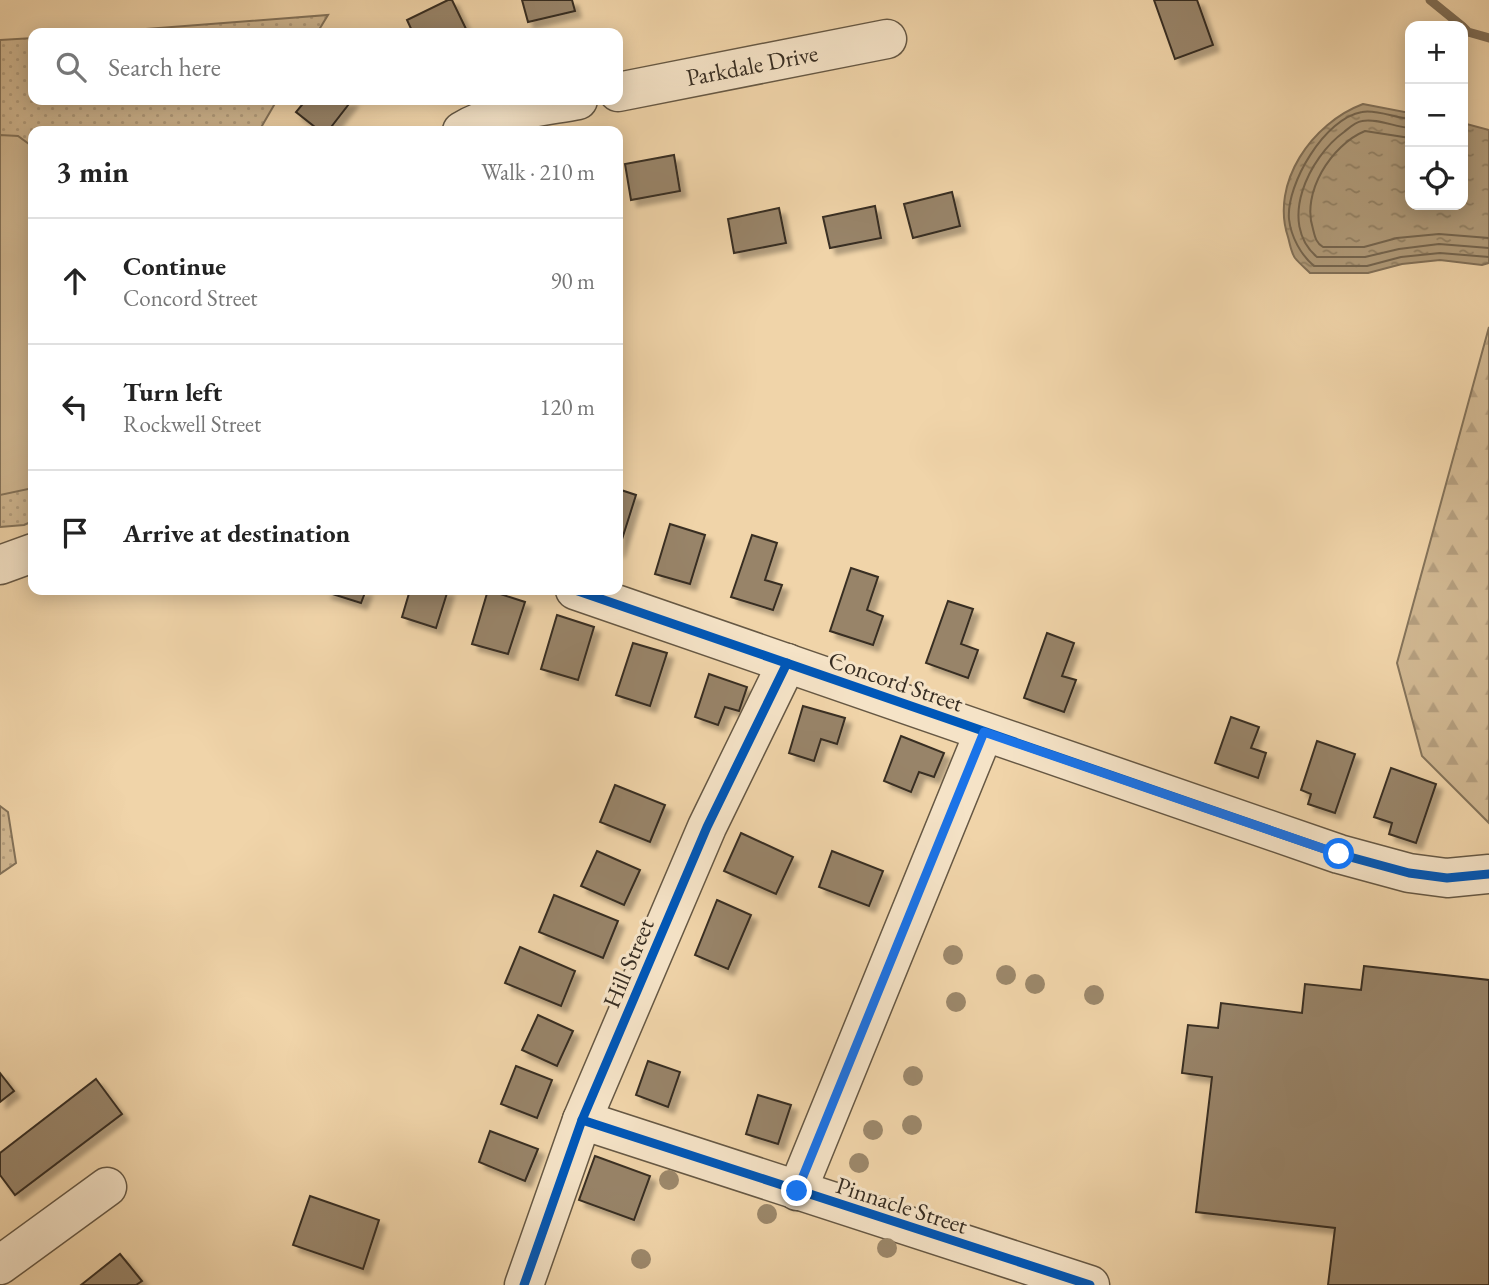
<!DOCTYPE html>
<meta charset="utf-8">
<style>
:root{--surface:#fff;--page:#f2f2f2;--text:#222;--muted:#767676;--line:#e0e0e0}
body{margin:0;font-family:"EB Garamond",serif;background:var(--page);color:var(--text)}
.controls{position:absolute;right:21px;top:21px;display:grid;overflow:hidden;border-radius:14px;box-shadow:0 4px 18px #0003}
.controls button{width:63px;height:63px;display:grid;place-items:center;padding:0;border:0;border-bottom:2px solid var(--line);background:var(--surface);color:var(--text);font:35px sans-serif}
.stop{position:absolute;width:21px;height:21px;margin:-16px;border:5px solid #1a73e8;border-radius:50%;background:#fff}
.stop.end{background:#1a73e8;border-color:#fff;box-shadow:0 2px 7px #0008}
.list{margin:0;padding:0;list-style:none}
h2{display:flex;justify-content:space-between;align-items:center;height:91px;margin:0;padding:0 28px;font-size:30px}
h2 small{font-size:23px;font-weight:400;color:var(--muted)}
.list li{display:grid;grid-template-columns:46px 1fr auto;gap:21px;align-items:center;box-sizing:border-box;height:126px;padding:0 28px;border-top:2px solid var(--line)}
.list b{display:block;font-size:26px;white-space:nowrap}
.list p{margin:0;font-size:23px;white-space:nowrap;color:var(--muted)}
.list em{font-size:23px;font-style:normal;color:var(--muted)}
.icon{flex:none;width:38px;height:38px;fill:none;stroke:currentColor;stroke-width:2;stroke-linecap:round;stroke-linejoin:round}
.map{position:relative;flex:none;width:1489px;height:1285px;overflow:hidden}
.search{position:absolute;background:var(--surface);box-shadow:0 4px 18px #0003;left:28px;top:28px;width:595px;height:77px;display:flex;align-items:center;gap:18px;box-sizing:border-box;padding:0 24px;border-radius:14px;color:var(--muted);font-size:26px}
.panel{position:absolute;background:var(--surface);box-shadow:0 4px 18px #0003;left:28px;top:126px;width:595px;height:469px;border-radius:14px}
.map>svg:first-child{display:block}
.grass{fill:url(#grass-dots);stroke:#84735a;stroke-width:2}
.forest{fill:url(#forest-firs);stroke:#84735a;stroke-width:2}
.pitch{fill:#d1b892;stroke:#84735a;stroke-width:2}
.water{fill:url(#water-ripples);stroke:#817058;stroke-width:2}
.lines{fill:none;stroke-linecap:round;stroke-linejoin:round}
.shore{stroke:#74654f;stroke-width:2}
.stream{stroke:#817058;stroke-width:9}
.building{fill:#988469;stroke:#382e23;stroke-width:2;filter:url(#shadow)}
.minor-casing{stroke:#665844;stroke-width:41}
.minor{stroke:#f5e3c7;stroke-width:38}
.cycleway-casing{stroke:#f5e3c7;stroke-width:13}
.cycleway{stroke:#0057b8;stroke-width:9}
.tree{fill:#9c886b}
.route{stroke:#1a73e8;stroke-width:9}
.labels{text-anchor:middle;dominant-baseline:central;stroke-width:6;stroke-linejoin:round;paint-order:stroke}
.street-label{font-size:24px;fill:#382e23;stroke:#f5e3c7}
</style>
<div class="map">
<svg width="1489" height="1285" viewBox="0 0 1489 1285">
<defs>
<pattern id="grass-dots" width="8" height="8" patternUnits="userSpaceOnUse" patternTransform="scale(1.75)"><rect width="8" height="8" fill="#d1b892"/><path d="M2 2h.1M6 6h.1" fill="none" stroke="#b49e7e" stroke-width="1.8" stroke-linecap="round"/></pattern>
<pattern id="forest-firs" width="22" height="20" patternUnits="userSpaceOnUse" patternTransform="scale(1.75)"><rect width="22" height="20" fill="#d1b892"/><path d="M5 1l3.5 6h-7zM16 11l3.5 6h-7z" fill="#b49e7e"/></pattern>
<pattern id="water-ripples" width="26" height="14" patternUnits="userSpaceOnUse" patternTransform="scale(1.75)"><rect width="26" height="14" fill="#b19c7b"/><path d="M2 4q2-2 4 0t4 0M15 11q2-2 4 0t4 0" fill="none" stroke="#918064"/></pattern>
<filter id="shadow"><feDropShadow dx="6" dy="6" stdDeviation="2" flood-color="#0004"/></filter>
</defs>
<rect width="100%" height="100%" fill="#f0d4a9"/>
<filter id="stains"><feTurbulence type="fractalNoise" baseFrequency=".00286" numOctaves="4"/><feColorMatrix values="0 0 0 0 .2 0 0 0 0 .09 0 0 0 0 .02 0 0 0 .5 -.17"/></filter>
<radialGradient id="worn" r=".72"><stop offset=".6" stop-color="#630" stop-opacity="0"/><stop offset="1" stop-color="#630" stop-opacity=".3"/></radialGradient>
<g class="grass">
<path d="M328,15L317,33H94Z"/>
<path d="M33,38V100H277L259,131H33V521L24,525L0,527V40Z"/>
<path d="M0,806L8,812L16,863L0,874Z"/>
</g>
<path class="forest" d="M1489,327V823L1422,756L1397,663Z"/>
<path class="pitch" d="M0,135L18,136L33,147V488L0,495Z"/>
<path class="water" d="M1363,104L1410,113V205H1463V123L1489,130V263L1482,265L1440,260L1402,264L1368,273H1310C1305,268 1299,263 1295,258C1291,252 1290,244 1288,237C1270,183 1312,123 1363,104Z"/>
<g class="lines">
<g class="shore">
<path d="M1410,119C1395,118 1376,109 1362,112C1325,118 1286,184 1289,219C1291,237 1301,255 1314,266H1367L1401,257L1440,253L1489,257"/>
<path d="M1410,128C1395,127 1377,118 1362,121C1355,122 1349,128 1344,132C1309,157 1277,223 1317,257H1365L1399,249L1439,244L1489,248"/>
<path d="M1410,138L1365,131C1331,145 1301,193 1313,229C1315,237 1316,243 1323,247H1364L1397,238L1439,234L1489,238"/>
</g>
<g class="stream">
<path d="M1430,0L1462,26"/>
<path d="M1463,27L1468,32L1489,38"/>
</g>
</g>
<g class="building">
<path d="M448,0H452L467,31L461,33H413L407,20Z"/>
<path d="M522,0H572L575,11L528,22Z"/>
<path d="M1154,0H1197L1213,45L1175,59Z"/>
<path d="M306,100H352L328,131H320L296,112Z"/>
<path d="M674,155L680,191L631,200L625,164Z"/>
<path d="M952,192L960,226L913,238L904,204Z"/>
<path d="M875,206L881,238L830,248L823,217Z"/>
<path d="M779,208L786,243L734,253L728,219Z"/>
<path d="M618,489L636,495L618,552Z"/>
<path d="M670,524L705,535L690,584L655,574Z"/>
<path d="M752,535L777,543L765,580L782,585L773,610L731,597Z"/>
<path d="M851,568L878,577L867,610L883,616L873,645L830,631Z"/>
<path d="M326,590H366L361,603L326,592Z"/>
<path d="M410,590H448L436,628L402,617Z"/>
<path d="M488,590L525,602L508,654L472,644Z"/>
<path d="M948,601L973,609L961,644L978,650L968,678L926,663Z"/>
<path d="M557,615L594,627L578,680L541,669Z"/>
<path d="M1047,633L1074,643L1062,676L1076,680L1064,712L1024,698Z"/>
<path d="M633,643L667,653L650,706L616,695Z"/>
<path d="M709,674L747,687L739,711L725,707L718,725L695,717Z"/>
<path d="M803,706L845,718L837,744L821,739L814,761L789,753Z"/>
<path d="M1231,717L1259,727L1251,748L1266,753L1258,778L1215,763Z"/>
<path d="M901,736L944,753L934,777L919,772L911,792L884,781Z"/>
<path d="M1317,741L1355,754L1335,813L1308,804L1311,794L1301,790Z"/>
<path d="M1391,768L1436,784L1416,843L1389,834L1392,823L1374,817Z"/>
<path d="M615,785L665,805L650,842L600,822Z"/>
<path d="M741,833L793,857L776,894L724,871Z"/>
<path d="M597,851L640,870L624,905L581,886Z"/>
<path d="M832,851L883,871L869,906L819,887Z"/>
<path d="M554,895L618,921L603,958L539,932Z"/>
<path d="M717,900L751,915L728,969L695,955Z"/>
<path d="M520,947L575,971L561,1006L505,983Z"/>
<path d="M1364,966L1489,980V1285H1328L1335,1228L1196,1212L1212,1077L1182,1073L1188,1025L1218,1028L1221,1003L1302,1013L1305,984L1361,990Z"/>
<path d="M538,1015L573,1031L557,1066L522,1050Z"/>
<path d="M648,1061L680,1072L668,1107L636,1095Z"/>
<path d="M516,1066L552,1080L537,1118L501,1104Z"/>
<path d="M0,1073L14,1091L0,1102Z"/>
<path d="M96,1079L122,1114L15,1195L0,1175V1153Z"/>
<path d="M758,1095L791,1105L778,1144L746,1134Z"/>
<path d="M490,1131L538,1149L525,1181L479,1162Z"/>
<path d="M595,1156L650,1176L634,1220L579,1200Z"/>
<path d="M310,1196L379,1220L363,1269L293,1245Z"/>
<path d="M120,1254L142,1281L136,1285H81Z"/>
</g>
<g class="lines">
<defs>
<g id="minor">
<path d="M618,92L887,39"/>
<path d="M462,131C495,111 540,107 578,100"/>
<path d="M0,565L33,553"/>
<path d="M575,590L1339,854L1409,873L1447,878L1489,874"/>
<path d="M582,1120L1090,1285"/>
<path d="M797,1191L984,732"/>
<path d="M0,1265L107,1187"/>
<path d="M524,1285L582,1120L707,827L787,663"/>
</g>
</defs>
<use href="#minor" class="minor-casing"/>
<use href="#minor" class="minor"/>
<defs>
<g id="cycleway">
<path d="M575,590L1339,854L1409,873L1447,878L1489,874"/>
<path d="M582,1120L1090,1285"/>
<path d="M524,1285L582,1120L707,827L787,663"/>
</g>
</defs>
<use href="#cycleway" class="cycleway-casing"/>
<use href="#cycleway" class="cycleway"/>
</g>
<g class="tree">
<circle cx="953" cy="955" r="10"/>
<circle cx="1006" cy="975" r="10"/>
<circle cx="1035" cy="984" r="10"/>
<circle cx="1094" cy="995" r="10"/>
<circle cx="956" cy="1002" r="10"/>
<circle cx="913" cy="1076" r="10"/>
<circle cx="912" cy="1125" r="10"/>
<circle cx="873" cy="1130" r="10"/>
<circle cx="859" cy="1163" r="10"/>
<circle cx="669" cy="1180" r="10"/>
<circle cx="767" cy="1214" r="10"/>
<circle cx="887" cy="1248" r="10"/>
<circle cx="641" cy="1259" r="10"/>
</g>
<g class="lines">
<path class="route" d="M797,1191L984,732L1339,854"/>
</g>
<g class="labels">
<g class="street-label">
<text transform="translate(752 65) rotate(-11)">Parkdale Drive</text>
<text transform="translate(896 681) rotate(19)">Concord Street</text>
<text transform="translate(628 963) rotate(-67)">Hill Street</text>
<text transform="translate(902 1205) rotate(18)">Pinnacle Street</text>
</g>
</g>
<rect width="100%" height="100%" filter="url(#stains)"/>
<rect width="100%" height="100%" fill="url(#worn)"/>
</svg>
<div class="controls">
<button>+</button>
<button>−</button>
<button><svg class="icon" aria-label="locate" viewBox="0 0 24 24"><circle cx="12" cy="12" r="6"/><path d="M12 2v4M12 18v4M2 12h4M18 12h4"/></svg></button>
</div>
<div class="stop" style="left:1339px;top:854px"></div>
<div class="stop end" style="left:797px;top:1191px"></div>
<div class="search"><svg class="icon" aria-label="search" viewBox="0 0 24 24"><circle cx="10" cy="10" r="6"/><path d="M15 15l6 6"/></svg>Search here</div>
<section class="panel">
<h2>3 min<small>Walk · 210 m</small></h2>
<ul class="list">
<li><svg class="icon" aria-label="ahead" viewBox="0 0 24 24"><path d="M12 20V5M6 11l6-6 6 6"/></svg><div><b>Continue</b><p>Concord Street</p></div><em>90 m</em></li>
<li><svg class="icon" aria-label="left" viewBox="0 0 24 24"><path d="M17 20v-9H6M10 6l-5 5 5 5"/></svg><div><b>Turn left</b><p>Rockwell Street</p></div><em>120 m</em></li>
<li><svg class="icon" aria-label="arrive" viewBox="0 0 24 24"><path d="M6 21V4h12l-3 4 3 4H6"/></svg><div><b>Arrive at destination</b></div></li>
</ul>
</section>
</div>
